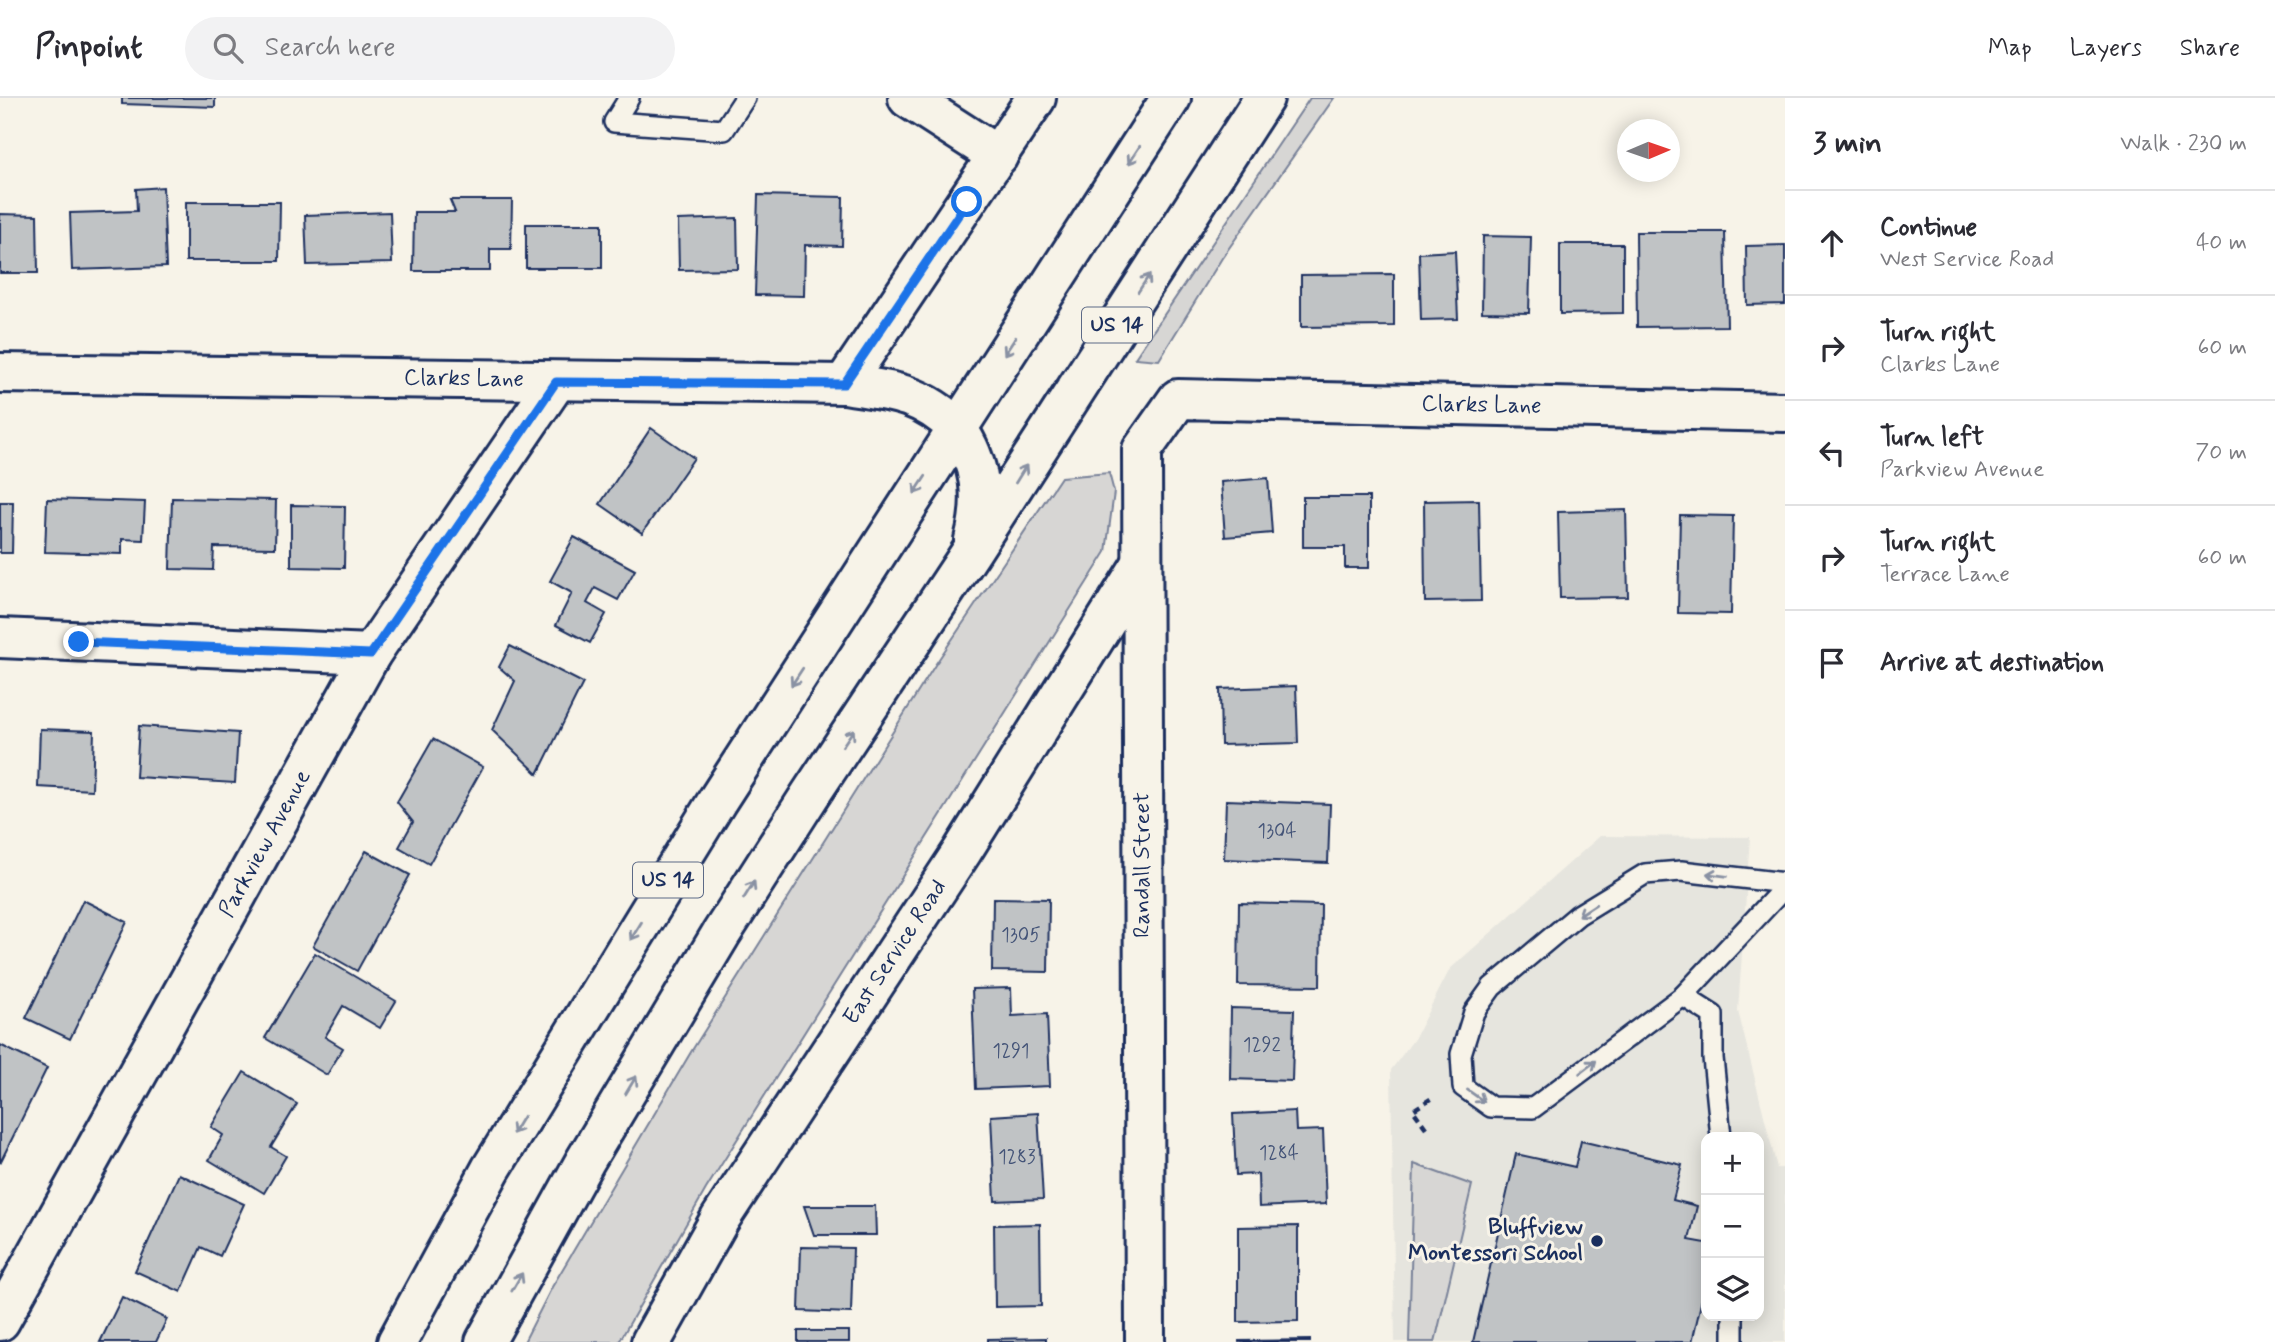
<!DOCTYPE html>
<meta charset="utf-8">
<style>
:root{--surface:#fff;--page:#f2f2f3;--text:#2b2b33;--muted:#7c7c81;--line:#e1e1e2}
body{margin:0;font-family:Mynerve,sans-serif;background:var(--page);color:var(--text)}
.controls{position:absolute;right:21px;bottom:21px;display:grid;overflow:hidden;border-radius:14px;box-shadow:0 4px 18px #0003}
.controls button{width:63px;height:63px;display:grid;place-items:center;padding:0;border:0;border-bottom:2px solid var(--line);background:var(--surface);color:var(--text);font:35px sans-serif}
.compass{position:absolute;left:1617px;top:21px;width:63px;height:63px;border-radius:50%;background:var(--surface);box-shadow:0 4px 18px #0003;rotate:88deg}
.stop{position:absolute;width:21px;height:21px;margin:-16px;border:5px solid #1a73e8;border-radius:50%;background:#fff}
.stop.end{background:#1a73e8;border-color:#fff;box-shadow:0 2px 7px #0008}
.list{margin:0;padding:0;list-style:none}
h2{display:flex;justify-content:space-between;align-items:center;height:91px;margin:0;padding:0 28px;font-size:30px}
h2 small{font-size:23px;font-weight:400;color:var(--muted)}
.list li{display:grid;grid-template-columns:46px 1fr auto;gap:21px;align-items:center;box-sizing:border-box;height:105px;padding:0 28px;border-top:2px solid var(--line)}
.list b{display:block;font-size:26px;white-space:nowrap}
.list p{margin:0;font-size:23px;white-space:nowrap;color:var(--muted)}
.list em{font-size:23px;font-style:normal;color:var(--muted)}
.icon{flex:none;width:38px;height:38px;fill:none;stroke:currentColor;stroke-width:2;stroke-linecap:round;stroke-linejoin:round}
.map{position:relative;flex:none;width:1785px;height:1244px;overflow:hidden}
header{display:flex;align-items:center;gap:42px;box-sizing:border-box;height:98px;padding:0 35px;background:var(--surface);border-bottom:2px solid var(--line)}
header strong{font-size:33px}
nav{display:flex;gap:38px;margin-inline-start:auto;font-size:24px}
.search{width:490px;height:63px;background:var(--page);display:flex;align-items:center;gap:18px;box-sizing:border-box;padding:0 24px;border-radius:38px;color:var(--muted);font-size:26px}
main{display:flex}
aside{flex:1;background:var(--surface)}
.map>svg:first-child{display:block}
.built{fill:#e6e5de;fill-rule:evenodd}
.green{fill:#d7d6d4;stroke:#798299;stroke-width:2}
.building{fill:#c0c3c5;stroke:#1b2f5e;stroke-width:2}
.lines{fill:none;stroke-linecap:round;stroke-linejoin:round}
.service-casing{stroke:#1b2f5e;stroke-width:24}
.minor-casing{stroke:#1b2f5e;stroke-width:44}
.trunk-casing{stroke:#1b2f5e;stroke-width:44}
.path{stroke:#1b2f5e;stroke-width:4.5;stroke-dasharray:7 5;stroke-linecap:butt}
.service{stroke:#f7f3e8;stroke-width:19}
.minor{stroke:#f7f3e8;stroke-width:38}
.trunk{stroke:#f7f3e8;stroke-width:38}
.oneway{stroke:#8991a3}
.route{stroke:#1a73e8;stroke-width:9}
.poi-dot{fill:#1b2f5e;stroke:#f7f3e8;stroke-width:2.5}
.labels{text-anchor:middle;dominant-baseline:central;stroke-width:6;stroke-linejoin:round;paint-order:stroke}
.number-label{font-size:19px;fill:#445478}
.shield{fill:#f7f3e8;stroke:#5d6a87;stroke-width:2}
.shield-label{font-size:21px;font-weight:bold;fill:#1b2f5e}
.street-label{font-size:23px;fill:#1b2f5e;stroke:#f7f3e8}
.poi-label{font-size:23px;font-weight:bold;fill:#1b2f5e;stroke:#f7f3e8;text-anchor:end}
</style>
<header>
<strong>Pinpoint</strong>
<div class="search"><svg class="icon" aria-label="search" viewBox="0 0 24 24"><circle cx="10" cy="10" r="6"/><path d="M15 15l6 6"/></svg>Search here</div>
<nav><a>Map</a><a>Layers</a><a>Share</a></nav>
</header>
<main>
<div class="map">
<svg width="1785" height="1244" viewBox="0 0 1785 1244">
<rect width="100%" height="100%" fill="#f7f3e8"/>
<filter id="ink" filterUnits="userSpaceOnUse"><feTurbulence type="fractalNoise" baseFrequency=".0143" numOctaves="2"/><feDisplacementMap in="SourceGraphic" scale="14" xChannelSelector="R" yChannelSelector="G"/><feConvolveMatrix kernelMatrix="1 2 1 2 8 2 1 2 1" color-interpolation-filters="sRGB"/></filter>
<g filter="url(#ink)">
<path class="built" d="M1600,738L1750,739L1738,913L1777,1070H1785V1244H1395L1391,972L1414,941L1450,871ZM1706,1039H1759V1218H1706Z"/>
<g class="green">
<path d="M1310,0H1334L1222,160L1159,262L1135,260Z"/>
<path d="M1109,375L1114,394L1106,454L706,1091L619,1244H524L552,1189L691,954L935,567L1061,379Z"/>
<path d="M1414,1066L1472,1087L1435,1244H1409Z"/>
</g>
<g class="building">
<path d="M122,0H215V9L122,6Z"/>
<path d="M163,89L166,169L72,172L70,115L137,113L136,91Z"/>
<path d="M758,97L843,99L842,148L805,147L804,198L755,197Z"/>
<path d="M450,102H512L511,151H490V173H413L414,114H455Z"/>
<path d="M186,104H280L279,163H186Z"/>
<path d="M390,114L392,165L307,167L305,117Z"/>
<path d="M0,116L37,117L38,175H0Z"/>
<path d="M737,120L738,171L679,172L678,122Z"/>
<rect x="526" y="126" width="76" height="44"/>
<path d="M1636,134H1725L1727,228L1637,229Z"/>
<path d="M1483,138L1531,139L1529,215L1482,214Z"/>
<path d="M1560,146H1623V215L1560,216Z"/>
<path d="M1785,147V206L1747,207L1746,148Z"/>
<path d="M1455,153L1458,221L1421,222L1419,155Z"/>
<path d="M1394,176V228L1301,229V177Z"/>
<path d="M651,330L694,360L642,435L600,406Z"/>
<path d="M1268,380L1272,435L1225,439L1221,384Z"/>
<path d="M1303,399H1369V470H1345V449H1303Z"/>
<path d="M172,400L276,402L275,450L214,449L213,472L170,471Z"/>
<path d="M47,401L145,404L143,442L122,441V456L45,454Z"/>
<path d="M1479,402L1481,503L1425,504L1424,403Z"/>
<path d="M0,404H13L12,455H0Z"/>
<path d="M291,407L345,408L344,470L291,469Z"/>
<path d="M1626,412L1628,499L1560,500L1558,414Z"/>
<path d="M1680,417L1733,418L1731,516L1678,515Z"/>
<path d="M574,439L635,472L618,502L595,490L587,505L606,516L590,545L556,527L572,495L550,483Z"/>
<path d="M510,548L583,585L538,676L492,632L515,583L499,569Z"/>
<path d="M1296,588L1298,645L1221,647L1220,591Z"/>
<path d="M139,628L238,635L235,685L136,679Z"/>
<path d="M40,631L94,633L92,692L38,689Z"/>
<path d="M433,641L483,669L429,766L399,749L413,724L397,704Z"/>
<path d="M1226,702L1330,706L1328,765L1224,761Z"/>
<path d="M366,753L410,777L357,873L313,848Z"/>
<path d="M993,800L1049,801L1048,874L992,873Z"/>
<path d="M83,802L127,824L70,941L26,920Z"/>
<path d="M1239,805L1321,807L1320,888L1238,887Z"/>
<path d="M315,855L396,903L380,930L343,908L325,939L343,950L327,977L265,940Z"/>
<path d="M1011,890L1012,918L1047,916L1050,988L976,991L972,891Z"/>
<path d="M1231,910L1294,912L1292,983L1230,981Z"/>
<path d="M0,947L47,970L0,1065Z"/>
<path d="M244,974L297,1006L271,1049L286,1058L264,1095L209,1062L223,1037L211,1029Z"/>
<path d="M1295,1013L1296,1033L1323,1032L1326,1106L1259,1109L1258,1076L1236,1077L1233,1016Z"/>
<path d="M1038,1015L1043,1101L995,1103L991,1018Z"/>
<path d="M1581,1043L1682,1067L1673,1102L1697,1108L1689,1142L1706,1145V1184L1692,1244H1473L1516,1056L1575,1069Z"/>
<path d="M179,1076L244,1106L220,1158L201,1149L181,1194L135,1173Z"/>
<path d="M804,1108H875L876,1137H814Z"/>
<path d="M1040,1126L1041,1208L995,1209L994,1127Z"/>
<path d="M1298,1128V1223L1238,1224V1129Z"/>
<path d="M801,1149L853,1150L851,1215L799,1213Z"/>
<path d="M122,1199L167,1221L156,1244H100Z"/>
<rect x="798" y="1233" width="51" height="11"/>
<path d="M1046,1240V1244H988V1241Z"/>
<path d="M1310,1242V1244H1239V1243Z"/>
</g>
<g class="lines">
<defs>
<g id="service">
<path d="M629,0L614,24L724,32L745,0"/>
<path d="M1785,785L1681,773L1645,776L1578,817L1492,889L1474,914L1461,956L1463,989L1491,1009L1533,1010L1683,898L1785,789"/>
<path d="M1683,898L1713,917V960L1721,1039"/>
<path d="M1733,1218V1244"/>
</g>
<g id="minor">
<path d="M908,0L998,58"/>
<path id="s1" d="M0,275L844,286C892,293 921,295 957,330"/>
<path d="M844,286L1036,0"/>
<path d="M0,540L371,556"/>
<path id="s2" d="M0,1223L371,556L556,284"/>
<path id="s3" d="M651,1244L720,1121L963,752L1142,465"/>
<path id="s4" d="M1145,1244L1142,352L1178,301L1785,314"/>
</g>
<g id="trunk">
<path d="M957,330C981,365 985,400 974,442"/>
<path d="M397,1244L491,1071L717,703L1171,0"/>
<path d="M485,1244L585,1063L721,836L810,697L971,454L1264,0"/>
</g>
</defs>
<use href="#service" class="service-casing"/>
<use href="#minor" class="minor-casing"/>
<use href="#trunk" class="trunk-casing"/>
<path class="path" d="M1426,1030L1413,1012L1432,1000"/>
<use href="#service" class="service"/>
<use href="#minor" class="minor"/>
<use href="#trunk" class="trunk"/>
</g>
<defs><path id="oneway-shaft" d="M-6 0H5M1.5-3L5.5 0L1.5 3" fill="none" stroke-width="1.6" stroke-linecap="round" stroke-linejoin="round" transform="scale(1.75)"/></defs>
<g class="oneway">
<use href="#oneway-shaft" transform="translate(1134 57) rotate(123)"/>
<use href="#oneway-shaft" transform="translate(1144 185) rotate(-57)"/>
<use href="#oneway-shaft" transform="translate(1010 248) rotate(123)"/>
<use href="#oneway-shaft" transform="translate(1021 376) rotate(-58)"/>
<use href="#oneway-shaft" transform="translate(920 387) rotate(123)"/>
<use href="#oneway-shaft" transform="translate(797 579) rotate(123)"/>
<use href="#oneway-shaft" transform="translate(848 640) rotate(-56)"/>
<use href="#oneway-shaft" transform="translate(1717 777) rotate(-173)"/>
<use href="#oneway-shaft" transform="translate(749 792) rotate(-58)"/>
<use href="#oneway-shaft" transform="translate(1587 812) rotate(147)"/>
<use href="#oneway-shaft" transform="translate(636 833) rotate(122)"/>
<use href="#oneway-shaft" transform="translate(1588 969) rotate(-37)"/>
<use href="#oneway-shaft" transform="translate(631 987) rotate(-59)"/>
<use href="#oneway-shaft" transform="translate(1476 998) rotate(35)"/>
<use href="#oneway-shaft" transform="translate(518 1027) rotate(121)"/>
<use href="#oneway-shaft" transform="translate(517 1184) rotate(-60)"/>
</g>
</g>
<g class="lines" filter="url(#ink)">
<path class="route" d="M79,544L371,556L556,284L844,286L967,104"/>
</g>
<circle class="poi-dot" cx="1597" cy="1143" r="7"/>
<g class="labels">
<g class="number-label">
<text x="1277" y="733">1304</text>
<text x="1021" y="837">1305</text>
<text x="1262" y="947">1292</text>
<text x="1011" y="953">1291</text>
<text x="1279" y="1055">1284</text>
<text x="1017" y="1059">1283</text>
</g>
<g class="shield">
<rect x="1082" y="209.5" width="70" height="35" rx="5"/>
<rect x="633" y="764.5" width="70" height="35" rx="5"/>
</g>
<g class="shield-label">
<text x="1117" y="227">US 14</text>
<text x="668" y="782">US 14</text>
</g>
<g class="street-label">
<text stroke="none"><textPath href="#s1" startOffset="464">Clarks Lane</textPath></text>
<text stroke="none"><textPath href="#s4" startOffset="1258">Clarks Lane</textPath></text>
<text stroke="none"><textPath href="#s2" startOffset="546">Parkview Avenue</textPath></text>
<text transform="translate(1143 767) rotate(-90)">Randall Street</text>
<text stroke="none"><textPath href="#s3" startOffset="460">East Service Road</textPath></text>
</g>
<g class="poi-label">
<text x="1583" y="1130">Bluffview<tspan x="1583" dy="26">Montessori School</tspan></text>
</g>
</g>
</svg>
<div class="controls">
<button>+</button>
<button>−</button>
<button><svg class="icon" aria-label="layers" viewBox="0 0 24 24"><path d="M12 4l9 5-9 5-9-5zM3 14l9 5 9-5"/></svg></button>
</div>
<svg class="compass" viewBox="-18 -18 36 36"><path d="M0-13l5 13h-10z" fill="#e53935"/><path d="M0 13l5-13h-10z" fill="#7c7c81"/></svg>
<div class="stop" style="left:967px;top:104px"></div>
<div class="stop end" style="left:79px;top:544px"></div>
</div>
<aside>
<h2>3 min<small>Walk · 230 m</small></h2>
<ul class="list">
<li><svg class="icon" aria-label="ahead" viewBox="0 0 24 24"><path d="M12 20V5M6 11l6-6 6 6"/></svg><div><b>Continue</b><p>West Service Road</p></div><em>40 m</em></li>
<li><svg class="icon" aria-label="right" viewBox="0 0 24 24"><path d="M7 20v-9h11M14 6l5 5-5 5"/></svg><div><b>Turn right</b><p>Clarks Lane</p></div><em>60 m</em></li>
<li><svg class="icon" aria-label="left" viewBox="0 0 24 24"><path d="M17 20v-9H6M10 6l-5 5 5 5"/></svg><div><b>Turn left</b><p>Parkview Avenue</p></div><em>70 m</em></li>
<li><svg class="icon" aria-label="right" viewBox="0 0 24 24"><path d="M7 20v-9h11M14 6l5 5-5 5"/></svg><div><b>Turn right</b><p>Terrace Lane</p></div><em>60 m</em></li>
<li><svg class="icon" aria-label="arrive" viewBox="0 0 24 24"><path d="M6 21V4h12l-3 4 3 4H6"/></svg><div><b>Arrive at destination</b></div></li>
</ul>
</aside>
</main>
